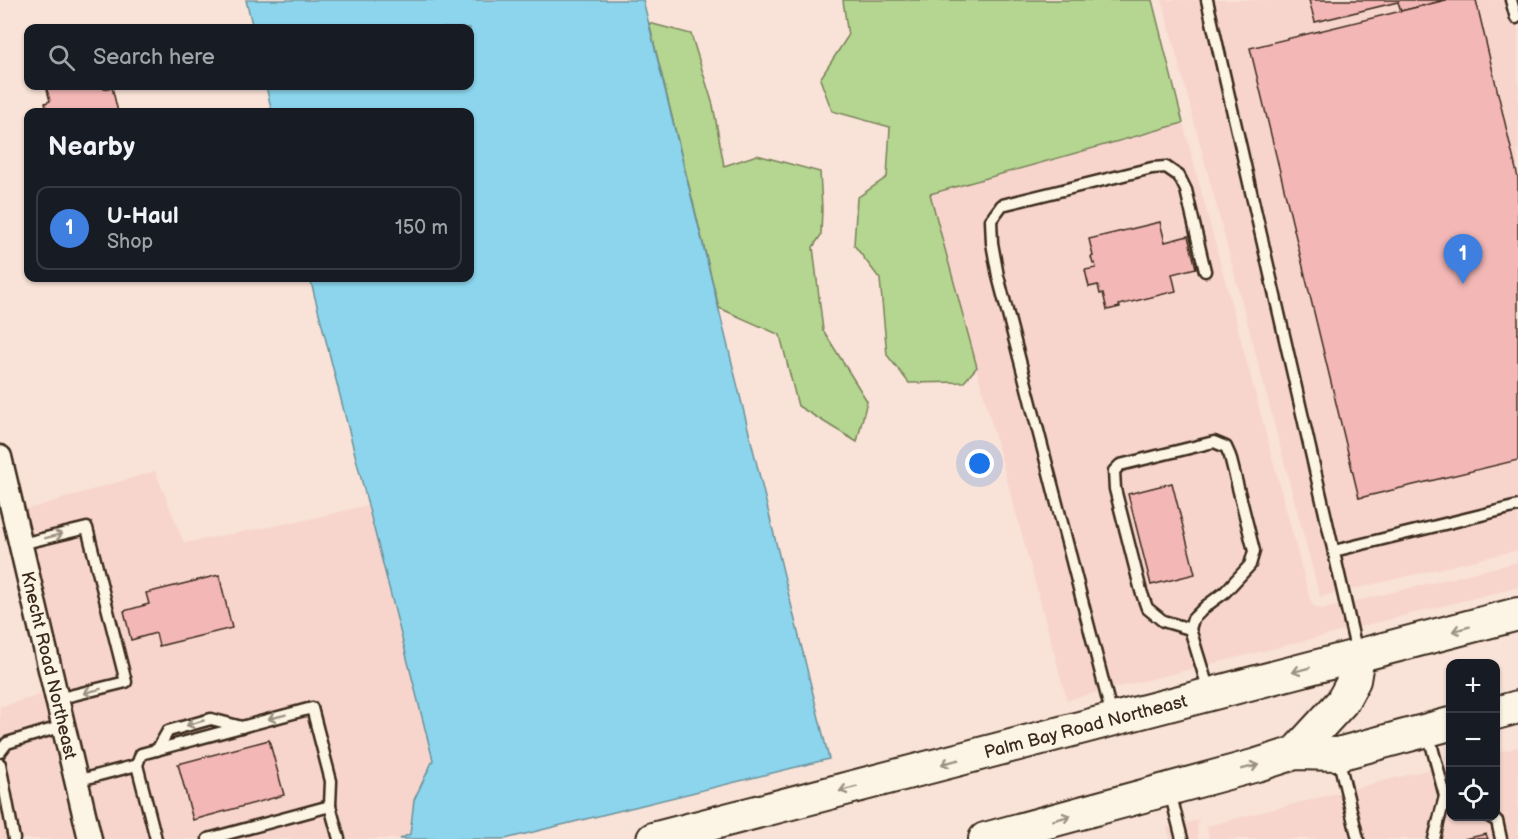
<!DOCTYPE html>
<meta charset="utf-8">
<style>
:root{--surface:#171b24;--page:#20242c;--text:#f1f3f6;--muted:#9ea1a6;--line:#363941;--accent:#7c3aed}
body{margin:0;font-family:"Balsamiq Sans",sans-serif;background:var(--page);color:var(--text)}
.controls{position:absolute;right:18px;bottom:18px;display:grid;overflow:hidden;border-radius:12px;box-shadow:0 2px 4px #0004}
.controls button{width:54px;height:54px;display:grid;place-items:center;padding:0;border:0;border-bottom:2px solid var(--line);background:var(--surface);color:var(--text);font:30px sans-serif}
.you{position:absolute;left:980px;top:464px;width:21px;height:21px;margin:-15px;border:4px solid #fff;border-radius:50%;background:#1a73e8;box-shadow:0 0 0 9px #1a73e833}
.badge{display:grid;place-items:center;width:39px;height:39px;border-radius:50%;background:var(--accent);color:#fff;font-size:20px;font-weight:700}
.pin{position:absolute;translate:-50% -50px;filter:drop-shadow(0 2px 3px #0008)}
.pin::after{content:'';position:absolute;top:32px;width:21px;height:18px;background:inherit;clip-path:polygon(0 0,100% 0,50% 100%)}
.list{margin:0;padding:0;list-style:none}
h2{display:flex;justify-content:space-between;align-items:center;height:78px;margin:0;padding:0 24px;font-size:26px}
h2 small{font-size:20px;font-weight:400;color:var(--muted)}
.list li{display:grid;grid-template-columns:39px 1fr auto;gap:18px;align-items:center;box-sizing:border-box;height:84px;margin:0 12px 12px;padding:0 12px;border:2px solid var(--line);border-radius:12px}
.list b{display:block;font-size:22px;white-space:nowrap}
.list p{margin:0;font-size:20px;white-space:nowrap;color:var(--muted)}
.list em{font-size:20px;font-style:normal;color:var(--muted)}
.icon{flex:none;width:33px;height:33px;fill:none;stroke:currentColor;stroke-width:2;stroke-linecap:round;stroke-linejoin:round}
.map{position:relative;flex:none;width:1518px;height:839px;overflow:hidden}
.search{position:absolute;background:var(--surface);box-shadow:0 2px 4px #0004;left:24px;top:24px;width:450px;height:66px;display:flex;align-items:center;gap:15px;box-sizing:border-box;padding:0 21px;border-radius:12px;color:var(--muted);font-size:22px}
.panel{position:absolute;background:var(--surface);box-shadow:0 2px 4px #0004;left:24px;top:108px;width:450px;height:174px;border-radius:12px}
.map>svg:first-child{display:block}
.built{fill:#f7d5cd}
.green{fill:#b4d691;stroke:#788058;stroke-width:1.5}
.water{fill:#8cd5ed;stroke:#6c919a;stroke-width:1.5}
.building{fill:#f3b7b5;stroke:#3b2a1e;stroke-width:1.5}
.lines{fill:none;stroke-linecap:round;stroke-linejoin:round}
.service-casing{stroke:#3b2a1e;stroke-width:15}
.minor-casing{stroke:#3b2a1e;stroke-width:27}
.secondary-casing{stroke:#3b2a1e;stroke-width:36}
.service{stroke:#fcf5e5;stroke-width:10}
.minor{stroke:#fcf5e5;stroke-width:22}
.secondary{stroke:#fcf5e5;stroke-width:32}
.oneway{stroke:#9c9082}
.labels{text-anchor:middle;dominant-baseline:central;stroke-width:4.5;stroke-linejoin:round;paint-order:stroke}
.street-label{font-size:18px;fill:#3b2a1e;stroke:#fcf5e5}
</style>
<div class="map">
<svg width="1518" height="839" viewBox="0 0 1518 839">
<rect width="100%" height="100%" fill="#f9e2d7"/>
<filter id="ink" filterUnits="userSpaceOnUse"><feTurbulence type="fractalNoise" baseFrequency=".0167" numOctaves="2"/><feDisplacementMap in="SourceGraphic" scale="12" xChannelSelector="R" yChannelSelector="G"/><feConvolveMatrix kernelMatrix="1 2 1 2 8 2 1 2 1" color-interpolation-filters="sRGB"/></filter>
<g filter="url(#ink)">
<g class="built">
<path d="M1162,0H1518V550L1320,597Z"/>
<path d="M1183,123L1311,603L1316,608L1323,609L1518,562V587L1067,700L929,194Z"/>
<path d="M155,471L184,543L306,520L368,505L433,760L414,800L410,834L400,839H0V707L63,688L25,510Z"/>
<path d="M1518,747V839H1209L1207,826L1450,764V816H1496V753Z"/>
<path d="M1199,820L1197,825L1198,839H1170L1167,828Z"/>
</g>
<g class="green">
<path d="M843,0H1152L1183,123L930,194L977,367L964,382L909,383L887,355L880,279L854,245L857,198L887,177L890,127L832,111L820,79L848,36Z"/>
<path d="M649,23L691,34L713,105L724,166L757,155L820,172L822,208L821,235L813,247L823,330L867,401L857,442L798,406L780,335L719,308Z"/>
</g>
<path class="water" d="M246,0H643L829,759L505,839H400L410,834L414,800L433,760L310,278H470V112H272L266,86H470V28H253Z"/>
<g class="building">
<path d="M1309,0H1446L1401,11L1398,2L1315,22Z"/>
<path d="M1446,0H1476L1518,178V460L1359,498L1250,48Z"/>
<path d="M46,86H103L104,89L112,87L118,112H47L45,103L50,101Z"/>
<path d="M1160,222L1165,242L1188,236L1196,268L1172,274L1176,291L1119,305L1120,307L1107,310L1103,293L1100,294L1098,285L1089,287L1085,270L1096,268L1095,263L1093,264L1091,257L1093,256L1089,239Z"/>
<path d="M1172,483L1195,574L1151,585L1128,494Z"/>
<path d="M219,575L232,628L159,646L156,633L131,640L124,611L149,604L146,593Z"/>
<path d="M269,740L284,795L193,820L178,764Z"/>
<path d="M1486,834L1488,839H1464Z"/>
</g>
<g class="lines">
<defs>
<g id="service">
<path d="M1207,0L1357,653"/>
<path d="M1511,0L1516,18"/>
<path d="M21,544L87,528L126,682L57,699"/>
<path d="M1334,551L1518,506"/>
<path d="M1190,629L1163,621L1147,608L1141,591L1115,489L1114,471L1120,465L1214,442L1226,447L1230,456L1254,551L1250,565L1225,592L1206,606L1193,619L1190,629L1209,691"/>
<path d="M1112,716L998,276L992,243L991,220L1002,205L1152,168L1166,167L1179,176L1186,190L1205,271"/>
<path d="M1428,732L1445,796L1434,839"/>
<path d="M157,750L168,731L211,719L242,727"/>
<path d="M0,752L7,743L63,726"/>
<path d="M1338,757L1358,839"/>
<path d="M0,764L14,839"/>
<path d="M137,765L141,754L312,708L331,781L330,806"/>
<path d="M76,781L137,765L156,839"/>
<path d="M1170,792L1182,839"/>
<path d="M1488,816L1497,821L1501,839"/>
<path d="M208,839L330,806L339,839"/>
</g>
<g id="minor">
<path id="s1" d="M0,457L90,839"/>
</g>
<g id="secondary">
<path d="M1496,713L1518,707"/>
<path d="M1295,753L1342,702L1354,680L1358,656"/>
<path id="s2" d="M653,839L1518,614"/>
<path d="M985,839L1257,765L1295,753L1338,754L1450,724"/>
</g>
</defs>
<use href="#service" class="service-casing"/>
<use href="#minor" class="minor-casing"/>
<use href="#secondary" class="secondary-casing"/>
<use href="#service" class="service"/>
<use href="#minor" class="minor"/>
<use href="#secondary" class="secondary"/>
</g>
<defs><path id="oneway-shaft" d="M-6 0H5M1.5-3L5.5 0L1.5 3" fill="none" stroke-width="1.6" stroke-linecap="round" stroke-linejoin="round" transform="scale(1.5)"/></defs>
<g class="oneway">
<use href="#oneway-shaft" transform="translate(54 536) rotate(-14)"/>
<use href="#oneway-shaft" transform="translate(1461 629) rotate(165)"/>
<use href="#oneway-shaft" transform="translate(1301 670) rotate(165)"/>
<use href="#oneway-shaft" transform="translate(92 691) rotate(166)"/>
<use href="#oneway-shaft" transform="translate(277 717) rotate(165)"/>
<use href="#oneway-shaft" transform="translate(195 723) rotate(164)"/>
<use href="#oneway-shaft" transform="translate(950 762) rotate(165)"/>
<use href="#oneway-shaft" transform="translate(1250 767) rotate(-15)"/>
<use href="#oneway-shaft" transform="translate(848 789) rotate(165)"/>
<use href="#oneway-shaft" transform="translate(1062 818) rotate(-15)"/>
</g>
</g>
<g class="labels">
<g class="street-label">
<text stroke="none"><textPath href="#s1" startOffset="214">Knecht Road Northeast</textPath></text>
<text stroke="none"><textPath href="#s2" startOffset="447">Palm Bay Road Northeast</textPath></text>
</g>
</g>
</svg>
<div class="controls">
<button>+</button>
<button>−</button>
<button><svg class="icon" aria-label="locate" viewBox="0 0 24 24"><circle cx="12" cy="12" r="6"/><path d="M12 2v4M12 18v4M2 12h4M18 12h4"/></svg></button>
</div>
<div class="you"></div>
<div class="pin badge" style="left:1463px;top:284px;background:#3f7fe0">1</div>
<div class="search"><svg class="icon" aria-label="search" viewBox="0 0 24 24"><circle cx="10" cy="10" r="6"/><path d="M15 15l6 6"/></svg>Search here</div>
<section class="panel">
<h2>Nearby<small></small></h2>
<ul class="list">
<li><span class="badge" style="background:#3f7fe0">1</span><div><b>U-Haul</b><p>Shop</p></div><em>150 m</em></li>
</ul>
</section>
</div>
